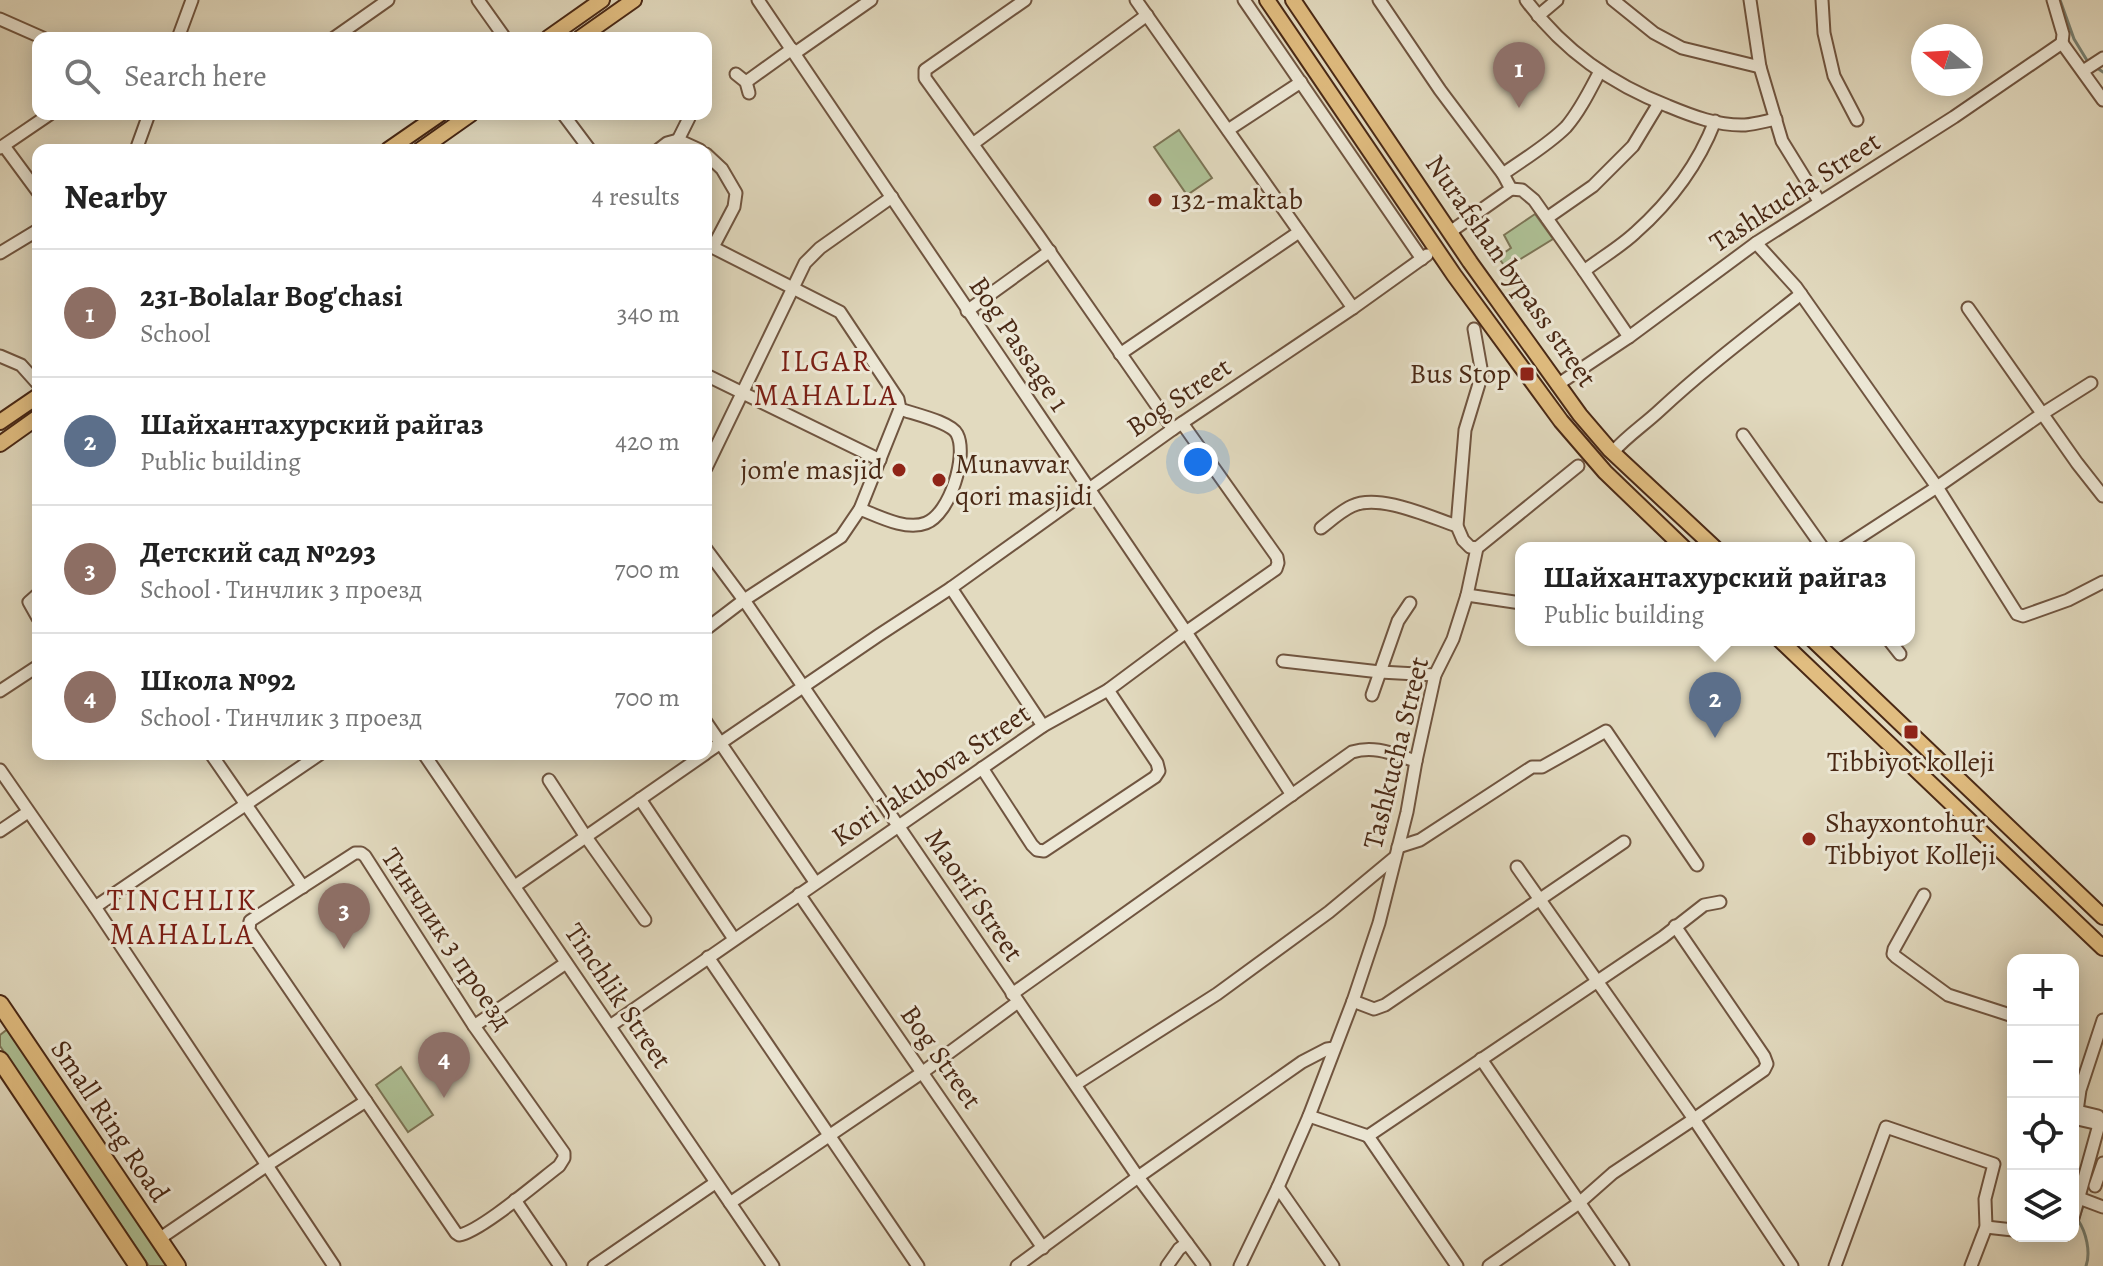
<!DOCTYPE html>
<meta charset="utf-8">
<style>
:root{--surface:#fff;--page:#f6f6f6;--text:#222;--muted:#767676;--line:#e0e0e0;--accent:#8f2418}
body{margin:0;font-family:Alegreya,serif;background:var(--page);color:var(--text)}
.controls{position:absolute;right:24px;bottom:24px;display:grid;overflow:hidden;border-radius:16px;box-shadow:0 4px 20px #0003}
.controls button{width:72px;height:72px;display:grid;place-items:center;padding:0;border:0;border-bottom:2px solid var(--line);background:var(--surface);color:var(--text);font:40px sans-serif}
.compass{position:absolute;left:1911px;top:24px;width:72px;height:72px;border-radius:50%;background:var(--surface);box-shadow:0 4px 20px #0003;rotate:288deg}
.you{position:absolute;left:1198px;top:462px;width:28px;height:28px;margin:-20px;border:6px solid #fff;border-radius:50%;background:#1a73e8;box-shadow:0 0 0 12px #1a73e833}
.badge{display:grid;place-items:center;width:52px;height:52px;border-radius:50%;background:var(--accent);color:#fff;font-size:26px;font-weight:700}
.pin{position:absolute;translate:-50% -66px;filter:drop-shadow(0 2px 4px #0008)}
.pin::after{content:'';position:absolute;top:42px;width:28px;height:24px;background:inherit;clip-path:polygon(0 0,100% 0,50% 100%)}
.popup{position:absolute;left:1515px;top:542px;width:400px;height:104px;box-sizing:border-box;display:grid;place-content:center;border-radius:16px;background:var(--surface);filter:drop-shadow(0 2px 6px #0005);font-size:26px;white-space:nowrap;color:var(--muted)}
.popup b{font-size:30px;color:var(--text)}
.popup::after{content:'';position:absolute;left:50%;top:100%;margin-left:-16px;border:16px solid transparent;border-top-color:var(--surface)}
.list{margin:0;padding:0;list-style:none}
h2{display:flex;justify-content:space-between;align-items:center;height:104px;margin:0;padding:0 32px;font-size:34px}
h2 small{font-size:26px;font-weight:400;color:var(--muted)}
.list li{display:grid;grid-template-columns:52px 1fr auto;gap:24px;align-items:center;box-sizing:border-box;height:128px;padding:0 32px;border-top:2px solid var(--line)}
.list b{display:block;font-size:30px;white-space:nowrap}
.list p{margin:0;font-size:26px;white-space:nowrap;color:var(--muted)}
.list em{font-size:26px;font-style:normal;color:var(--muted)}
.icon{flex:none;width:44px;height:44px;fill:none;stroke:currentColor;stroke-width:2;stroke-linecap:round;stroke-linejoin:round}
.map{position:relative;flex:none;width:2103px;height:1266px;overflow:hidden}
.search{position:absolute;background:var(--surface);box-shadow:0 4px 20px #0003;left:32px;top:32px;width:680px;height:88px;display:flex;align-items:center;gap:20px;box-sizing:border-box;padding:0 28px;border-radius:16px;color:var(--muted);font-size:30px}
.panel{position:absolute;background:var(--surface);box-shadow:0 4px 20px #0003;left:32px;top:144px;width:680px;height:616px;border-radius:16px}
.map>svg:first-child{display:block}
.green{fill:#aec196;stroke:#7c7556;stroke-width:2}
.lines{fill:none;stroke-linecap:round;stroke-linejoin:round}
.stream{stroke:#778173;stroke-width:3}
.minor-casing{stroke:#705540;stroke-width:15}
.major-casing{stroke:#4a2915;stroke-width:18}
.highway-casing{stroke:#4a2915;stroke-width:20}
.minor{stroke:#ece7d5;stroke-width:11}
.major{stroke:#e1bd80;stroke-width:14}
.highway{stroke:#e1bd80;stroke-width:16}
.poi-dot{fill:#8f2418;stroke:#ece7d5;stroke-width:3}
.labels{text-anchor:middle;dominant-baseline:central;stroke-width:6;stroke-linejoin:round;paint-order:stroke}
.street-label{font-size:28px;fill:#4a2915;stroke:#ece7d5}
.poi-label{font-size:28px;fill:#4a2915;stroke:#ece7d5;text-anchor:start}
.neighbourhood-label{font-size:30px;letter-spacing:2px;fill:#7a1f14;stroke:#ece7d5}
</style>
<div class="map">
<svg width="2103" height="1266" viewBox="0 0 2103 1266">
<rect width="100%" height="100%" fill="#e2dabf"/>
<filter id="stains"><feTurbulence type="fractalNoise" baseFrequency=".0025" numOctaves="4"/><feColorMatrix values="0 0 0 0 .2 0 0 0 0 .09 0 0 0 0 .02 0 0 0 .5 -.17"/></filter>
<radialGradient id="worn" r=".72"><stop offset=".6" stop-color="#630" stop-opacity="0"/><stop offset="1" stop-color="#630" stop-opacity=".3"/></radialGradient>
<g class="green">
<path d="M1179,130L1212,178L1187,195L1154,147Z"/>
<path d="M1535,214L1553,239L1506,268L1498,257L1511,248L1504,235Z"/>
<path d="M9,1028L170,1266H149L0,1046V1035Z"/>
<path d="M401,1067L433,1115L408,1132L376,1085Z"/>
</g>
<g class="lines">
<g class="stream">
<path d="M2060,0L2074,39L2088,62"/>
<path d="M2094,66L2103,72"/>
<path d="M2084,1203L2078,1220C2086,1232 2091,1252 2086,1266"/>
</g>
<defs>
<g id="minor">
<path d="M478,0L505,38"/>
<path d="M758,0L1186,632L1292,795"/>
<path d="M1025,0L925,70V78L1038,235L1173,429"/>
<path d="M1136,0L1353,308"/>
<path d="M1244,0L1422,259"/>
<path d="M1379,0L1440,90L1503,174"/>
<path d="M1526,0C1562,49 1611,84 1668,106C1692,116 1718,126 1745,125C1755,124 1766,121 1776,119"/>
<path d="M1613,0L1654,33L1682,48L1760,67"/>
<path d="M1750,0L1760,67L1782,141L1819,201"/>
<path d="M1822,0L1824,33L1834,76L1857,120"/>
<path d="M2053,0L2063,34L2062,43"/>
<path d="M1538,16L1557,0"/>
<path d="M0,19L43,38"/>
<path d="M178,38L192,0"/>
<path d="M334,38L388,0"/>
<path d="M2062,43L2103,100"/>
<path d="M795,53L871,0"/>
<path d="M2083,71L2103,58"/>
<path d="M736,74L746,82L749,93"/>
<path d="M746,82L792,49"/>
<path d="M563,114L590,150"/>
<path d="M1228,130L1301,82"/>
<path d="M678,140L689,118L686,114"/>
<path d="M974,143L1147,15"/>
<path d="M4,146L38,192"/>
<path d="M0,148L50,114"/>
<path d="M136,150L149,114"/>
<path d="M658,150L667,143L678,140L700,150"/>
<path d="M706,154L722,169L736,193L734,207L713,247"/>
<path d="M1511,189L1522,190L1534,200L1584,271L1629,337"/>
<path d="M1547,218L1593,186L1633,146L1659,103"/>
<path d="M1450,232L1511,189L1503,174C1524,159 1548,145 1566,127C1580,111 1590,90 1600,71"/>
<path d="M1756,243L1796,287L1937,487L2017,614L2023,616L2068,600L2103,582"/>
<path d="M706,244L840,312L898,399L900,409L860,509L841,537L744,600L706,629"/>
<path d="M0,253L38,230"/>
<path d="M1584,271C1601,258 1620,247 1635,233C1670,202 1698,165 1715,121"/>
<path d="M1968,308L2077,463L2103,496"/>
<path d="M967,311L1050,251"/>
<path d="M1474,329L1482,374L1465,430L1457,526L1463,540L1470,547L1477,548"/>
<path d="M1120,354L1299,232"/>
<path d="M0,356L21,365L38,384"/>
<path d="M706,375L880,460"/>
<path d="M1557,385L1629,337L1756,243L1954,117L2062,43"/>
<path d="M1743,435L1823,548"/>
<path d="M1613,452C1627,436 1644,425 1660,410C1704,369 1753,332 1801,294"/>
<path d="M706,468L805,263L820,248L892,197"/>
<path d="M860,509C878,516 906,531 926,523C950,514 968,455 957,434C951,422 914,414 900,409"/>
<path d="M1321,528C1330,521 1341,511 1352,506C1379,493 1430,517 1457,526"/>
<path d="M1843,548L1937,487L2042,414L2091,383"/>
<path d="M706,549L744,600L1138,1177L1204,1266"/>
<path d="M951,588L1043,726"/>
<path d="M38,594L29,602L38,618"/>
<path d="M1467,595L1521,603"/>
<path d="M1889,640L1900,654"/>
<path d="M1283,661L1380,672L1435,675"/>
<path d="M0,691L38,666"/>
<path d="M1372,695L1398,621L1410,603"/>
<path d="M706,722L815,882"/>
<path d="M706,753L879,635L951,588L1173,429L1353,308L1427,255"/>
<path d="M211,754L303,887"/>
<path d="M424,754L773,1266"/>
<path d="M982,768L1032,845L1037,850L1044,851L1155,777L1159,771L1157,763L1108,690"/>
<path d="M0,770L95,907L334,1266"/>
<path d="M549,780L586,837L645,920"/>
<path d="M640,799L734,939"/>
<path d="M0,831L28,812"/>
<path d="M1398,847L1420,840L1532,767H1542L1606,731L1697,865"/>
<path d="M355,853H361L365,856L474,1026L564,1153V1158L559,1166C539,1181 480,1232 459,1235L456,1233L249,930L250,921Z"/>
<path d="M1517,867L1694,1119L1792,1266"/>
<path d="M515,886L705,754"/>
<path d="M799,894L1043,1248"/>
<path d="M1924,895L1894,949L1893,954L1896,957L1948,995L2013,1016"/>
<path d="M95,907L320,754"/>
<path d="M708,957L918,1266"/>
<path d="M1012,994L1352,752C1375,745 1393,754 1416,761"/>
<path d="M1353,1001L1374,1009L1385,1005L1624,842"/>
<path d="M474,1026L566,963"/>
<path d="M610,1026L1043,726L1108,690L1186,632L1276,569L1278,563L1277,557L1182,423"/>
<path d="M1481,1059L1623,1266"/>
<path d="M1076,1084L1217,994L1329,912L1394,858"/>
<path d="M2073,1110L2098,1116L2100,1121L2073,1218"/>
<path d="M2077,1111L2080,1090L2103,1020"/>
<path d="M1309,1116L1368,1136"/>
<path d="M2073,1118L2099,1124L2103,1123"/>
<path d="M1368,1136L1663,937L1704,905L1720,902"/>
<path d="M1368,1136L1457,1266"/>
<path d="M2095,1186L2103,1163"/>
<path d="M1278,1187L1333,1266"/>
<path d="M2079,1198L2103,1207"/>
<path d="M515,1200L560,1266"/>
<path d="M730,1203L923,1072L1018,1002"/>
<path d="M1986,1227L2013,1230"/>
<path d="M159,1239L266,1166L366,1101"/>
<path d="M594,1266L715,1183"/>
<path d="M1017,1266L1138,1177L1302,1062L1327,1049L1334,1048"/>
<path d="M1167,1266L1179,1249L1187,1243"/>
<path d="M1240,1266L1278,1187L1309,1116L1353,1001L1379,923L1407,812L1416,761L1435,675L1453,639L1467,595L1477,548L1578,466"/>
<path d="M1489,1266L1579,1203L1613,1173L1694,1119L1764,1070L1767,1064L1764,1056L1675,926"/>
<path d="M1835,1266L1886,1127L1994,1164L1985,1199L1986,1227L1971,1266"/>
</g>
<g id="major">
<path d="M1267,0L1454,275L1561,421L1605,472L1684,548"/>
<path d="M1293,0L1470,262L1580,415L1610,450L1715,548"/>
<path d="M548,38L602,0"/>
<path d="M580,38L634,0"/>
<path d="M388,150L440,114"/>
<path d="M420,150L471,114"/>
<path d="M0,422L38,396"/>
<path d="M0,444L38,417"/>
<path d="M1780,640L2103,948"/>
<path d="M1813,640L2103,917"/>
</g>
<g id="highway">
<path d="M0,1004L177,1266"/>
<path d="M0,1060L138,1266"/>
</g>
</defs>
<use href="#minor" class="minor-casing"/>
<use href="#major" class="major-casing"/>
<use href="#highway" class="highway-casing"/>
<use href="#minor" class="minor"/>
<use href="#major" class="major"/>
<use href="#highway" class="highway"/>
</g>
<g class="poi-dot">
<circle cx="1155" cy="200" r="8"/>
<rect x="1519" y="366" width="16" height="16" rx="4"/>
<circle cx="899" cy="470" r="8"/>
<circle cx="939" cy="480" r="8"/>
<rect x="1903" y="724" width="16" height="16" rx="4"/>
<circle cx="1809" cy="839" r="8"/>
</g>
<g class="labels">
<g class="street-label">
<text transform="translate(1795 192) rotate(-33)">Tashkucha Street</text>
<text transform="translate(1511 271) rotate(55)">Nurafshan bypass street</text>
<text transform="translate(1019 344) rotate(56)">Bog Passage 1</text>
<text transform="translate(1179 397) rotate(-34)">Bog Street</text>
<text transform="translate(1396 753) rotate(-76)">Tashkucha Street</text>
<text transform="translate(931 775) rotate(-34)">Kori Jakubova Street</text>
<text transform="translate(974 895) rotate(56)">Maorif Street</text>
<text transform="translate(447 939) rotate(56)">Тинчлик 3 проезд</text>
<text transform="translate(618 996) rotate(56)">Tinchlik Street</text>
<text transform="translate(941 1057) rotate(55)">Bog Street</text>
<text transform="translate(110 1121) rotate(56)">Small Ring Road</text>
</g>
<g class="poi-label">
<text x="1171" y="200">132-maktab</text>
<text x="1511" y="374" text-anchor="end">Bus Stop</text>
<text x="955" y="464">Munavvar<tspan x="955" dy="32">qori masjidi</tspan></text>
<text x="883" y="470" text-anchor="end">jom'e masjid</text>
<text x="1911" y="762" text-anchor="middle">Tibbiyot kolleji</text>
<text x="1825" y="823">Shayxontohur<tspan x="1825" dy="32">Tibbiyot Kolleji</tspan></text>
</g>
<g class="neighbourhood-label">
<text x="826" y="361">ILGAR<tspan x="826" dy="34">MAHALLA</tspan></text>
<text x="182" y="900">TINCHLIK<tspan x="182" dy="34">MAHALLA</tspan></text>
</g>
</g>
<rect width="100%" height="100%" filter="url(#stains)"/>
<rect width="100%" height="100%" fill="url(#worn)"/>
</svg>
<div class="controls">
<button>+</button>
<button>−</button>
<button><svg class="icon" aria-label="locate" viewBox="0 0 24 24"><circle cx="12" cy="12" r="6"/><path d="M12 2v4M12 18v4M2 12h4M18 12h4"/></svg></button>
<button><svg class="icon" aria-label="layers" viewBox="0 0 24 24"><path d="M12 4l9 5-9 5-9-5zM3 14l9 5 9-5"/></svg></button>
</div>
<svg class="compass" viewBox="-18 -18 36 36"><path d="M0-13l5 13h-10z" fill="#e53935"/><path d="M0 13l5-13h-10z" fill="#767676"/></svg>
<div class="you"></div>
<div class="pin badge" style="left:1519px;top:108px;background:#8d6e63">1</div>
<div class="pin badge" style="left:1715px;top:738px;background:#5c6f8a">2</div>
<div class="popup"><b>Шайхантахурский райгаз</b>Public building</div>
<div class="pin badge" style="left:344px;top:949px;background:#8d6e63">3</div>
<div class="pin badge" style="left:444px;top:1098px;background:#8d6e63">4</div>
<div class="search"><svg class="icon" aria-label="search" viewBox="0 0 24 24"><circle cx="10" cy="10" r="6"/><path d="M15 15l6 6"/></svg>Search here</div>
<section class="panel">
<h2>Nearby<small>4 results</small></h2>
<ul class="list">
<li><span class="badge" style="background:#8d6e63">1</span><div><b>231-Bolalar Bog'chasi</b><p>School</p></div><em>340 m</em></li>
<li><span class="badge" style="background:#5c6f8a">2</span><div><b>Шайхантахурский райгаз</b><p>Public building</p></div><em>420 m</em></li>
<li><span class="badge" style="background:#8d6e63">3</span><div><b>Детский сад №293</b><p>School · Тинчлик 3 проезд</p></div><em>700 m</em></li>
<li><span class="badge" style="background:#8d6e63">4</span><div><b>Школа №92</b><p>School · Тинчлик 3 проезд</p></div><em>700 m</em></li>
</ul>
</section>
</div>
